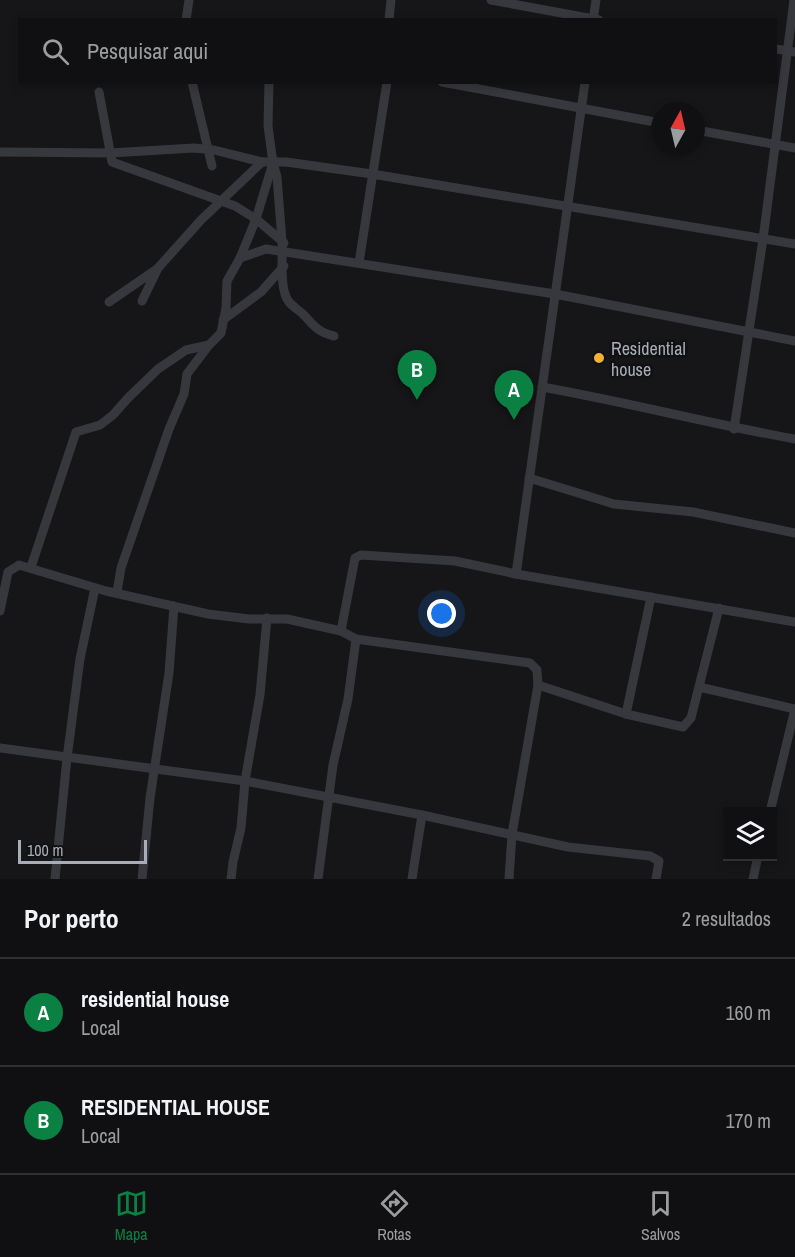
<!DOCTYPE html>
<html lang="pt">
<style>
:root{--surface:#101012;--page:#19191b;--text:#f1f3f6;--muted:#9c9d9f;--line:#303032;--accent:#0b8043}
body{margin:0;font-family:"Archivo Narrow",sans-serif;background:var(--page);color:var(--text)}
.controls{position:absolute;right:18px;bottom:18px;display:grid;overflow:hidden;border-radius:0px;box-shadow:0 3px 9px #0003}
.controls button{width:54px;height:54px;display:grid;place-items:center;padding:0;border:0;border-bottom:2px solid var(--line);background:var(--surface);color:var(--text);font:30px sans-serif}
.compass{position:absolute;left:651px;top:102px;width:54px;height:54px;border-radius:50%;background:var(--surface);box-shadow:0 3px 9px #0003;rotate:8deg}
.scale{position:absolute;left:18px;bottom:15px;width:129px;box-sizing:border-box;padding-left:6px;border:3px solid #a8adb8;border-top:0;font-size:16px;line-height:21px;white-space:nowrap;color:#a8adb8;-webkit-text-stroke:4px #111113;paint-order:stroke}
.you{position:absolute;left:442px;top:614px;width:21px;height:21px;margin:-15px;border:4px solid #fff;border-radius:50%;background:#1a73e8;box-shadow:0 0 0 9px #1a73e833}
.badge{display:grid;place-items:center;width:39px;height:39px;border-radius:50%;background:var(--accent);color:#fff;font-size:20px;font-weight:700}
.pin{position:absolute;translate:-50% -50px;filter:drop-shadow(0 2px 3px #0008)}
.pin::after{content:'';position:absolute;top:32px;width:21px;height:18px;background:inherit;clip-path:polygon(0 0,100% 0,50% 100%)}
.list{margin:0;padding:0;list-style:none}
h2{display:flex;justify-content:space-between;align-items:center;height:78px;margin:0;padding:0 24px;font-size:26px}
h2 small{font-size:20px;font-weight:400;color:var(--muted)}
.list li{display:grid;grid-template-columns:39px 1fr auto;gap:18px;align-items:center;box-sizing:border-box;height:108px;padding:0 24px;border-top:2px solid var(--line)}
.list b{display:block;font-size:22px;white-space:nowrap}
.list p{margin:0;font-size:20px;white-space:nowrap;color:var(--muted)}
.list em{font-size:20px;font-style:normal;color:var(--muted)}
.icon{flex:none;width:33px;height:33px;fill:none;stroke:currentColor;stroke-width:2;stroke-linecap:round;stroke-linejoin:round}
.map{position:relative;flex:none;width:795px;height:879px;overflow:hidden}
.search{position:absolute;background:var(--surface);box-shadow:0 3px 9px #0003;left:18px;right:18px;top:18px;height:66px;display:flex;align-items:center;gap:15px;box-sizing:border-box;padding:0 21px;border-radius:0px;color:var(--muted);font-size:22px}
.sheet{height:294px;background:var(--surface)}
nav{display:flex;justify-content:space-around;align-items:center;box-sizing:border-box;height:84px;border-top:2px solid var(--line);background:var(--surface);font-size:16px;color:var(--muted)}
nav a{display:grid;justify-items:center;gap:3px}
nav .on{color:var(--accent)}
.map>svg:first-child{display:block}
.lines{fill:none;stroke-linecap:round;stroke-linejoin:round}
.minor{stroke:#37383d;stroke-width:9}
.poi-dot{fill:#f2b134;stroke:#111113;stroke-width:2}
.labels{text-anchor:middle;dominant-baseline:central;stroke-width:5;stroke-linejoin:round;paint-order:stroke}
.poi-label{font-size:18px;fill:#a8adb8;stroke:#111113;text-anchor:start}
</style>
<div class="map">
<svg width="795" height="879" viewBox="0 0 795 879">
<rect width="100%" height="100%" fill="#161618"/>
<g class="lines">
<g class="minor">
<path d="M491,0L599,20"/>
<path d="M186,20L189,0"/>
<path d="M389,20L391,0"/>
<path d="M593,20L596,0"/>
<path d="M776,49L795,52"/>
<path d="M192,82L212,166"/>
<path d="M442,82L660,123"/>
<path d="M99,92L112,162L235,206L256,219L282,241C283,257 279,290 289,302C293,307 299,310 304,315C314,326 319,333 334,336"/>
<path d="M696,130L795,148"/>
<path d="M0,152L110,153L194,148L214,150L262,162H286L372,174L795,244"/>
<path d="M273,163L277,177L282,241L284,243"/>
<path d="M240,258L266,249L555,294L795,341"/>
<path d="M359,263L387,82"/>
<path d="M142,301L158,268L201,220L262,162"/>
<path d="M109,302L157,269"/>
<path d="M223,320L261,292L284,266"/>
<path d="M542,387C627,402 710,424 795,439"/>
<path d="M734,429L763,239L794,0"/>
<path d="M529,478L614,504L693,512L795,533"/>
<path d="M31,567L76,432L100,425L113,415L128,398L158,369L186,350L209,345"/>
<path d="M516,574L585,82"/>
<path d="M117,592L121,568L169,429L184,394L187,374L209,345L221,333L226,308L227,281L240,258L256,219L273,163L268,126L269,82"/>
<path d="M0,611L8,572L19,565L106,591L208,614L249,619H287L341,631L356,639L530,663L537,670L538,685L512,834L509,879"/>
<path d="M341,631L355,558L361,555L455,561L516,574L795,622"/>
<path d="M538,685L626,714L683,727L691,718L719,608"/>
<path d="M699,687L795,709"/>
<path d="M626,714L651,597"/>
<path d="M0,748L245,781L422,815L568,847L650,856L659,861L656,879"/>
<path d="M770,812L795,709"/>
<path d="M55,879L67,758L80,659L95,588"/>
<path d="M142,879L150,798L169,673L174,606"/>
<path d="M231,879L233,862L241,828L245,781L260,695L267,618"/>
<path d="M318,879L333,765L348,699L356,639"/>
<path d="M412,879L422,815"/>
<path d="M753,879L758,856"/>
</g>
</g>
<circle class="poi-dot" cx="599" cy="358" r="6"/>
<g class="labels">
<g class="poi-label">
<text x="611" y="348">Residential<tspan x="611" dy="21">house</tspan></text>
</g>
</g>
</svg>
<div class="controls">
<button><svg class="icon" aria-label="layers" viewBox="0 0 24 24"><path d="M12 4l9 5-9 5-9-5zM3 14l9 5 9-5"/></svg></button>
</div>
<svg class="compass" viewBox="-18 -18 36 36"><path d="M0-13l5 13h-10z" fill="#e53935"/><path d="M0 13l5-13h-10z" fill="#9c9d9f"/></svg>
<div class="scale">100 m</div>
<div class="you"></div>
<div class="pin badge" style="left:514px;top:420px">A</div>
<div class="pin badge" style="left:417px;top:400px">B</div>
<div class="search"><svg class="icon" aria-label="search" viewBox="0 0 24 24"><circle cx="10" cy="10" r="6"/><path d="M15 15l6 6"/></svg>Pesquisar aqui</div>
</div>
<section class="sheet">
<h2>Por perto<small>2 resultados</small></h2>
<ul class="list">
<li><span class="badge">A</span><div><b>residential house</b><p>Local</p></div><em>160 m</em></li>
<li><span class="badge">B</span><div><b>RESIDENTIAL HOUSE</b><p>Local</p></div><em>170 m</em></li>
</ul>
</section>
<nav>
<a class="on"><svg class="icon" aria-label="map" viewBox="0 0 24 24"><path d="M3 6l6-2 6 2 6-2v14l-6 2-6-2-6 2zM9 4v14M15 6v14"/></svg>Mapa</a>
<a><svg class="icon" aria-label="directions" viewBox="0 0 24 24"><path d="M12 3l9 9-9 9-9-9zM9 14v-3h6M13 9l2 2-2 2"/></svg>Rotas</a>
<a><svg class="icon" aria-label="saved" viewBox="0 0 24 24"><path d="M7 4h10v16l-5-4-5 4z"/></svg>Salvos</a>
</nav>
